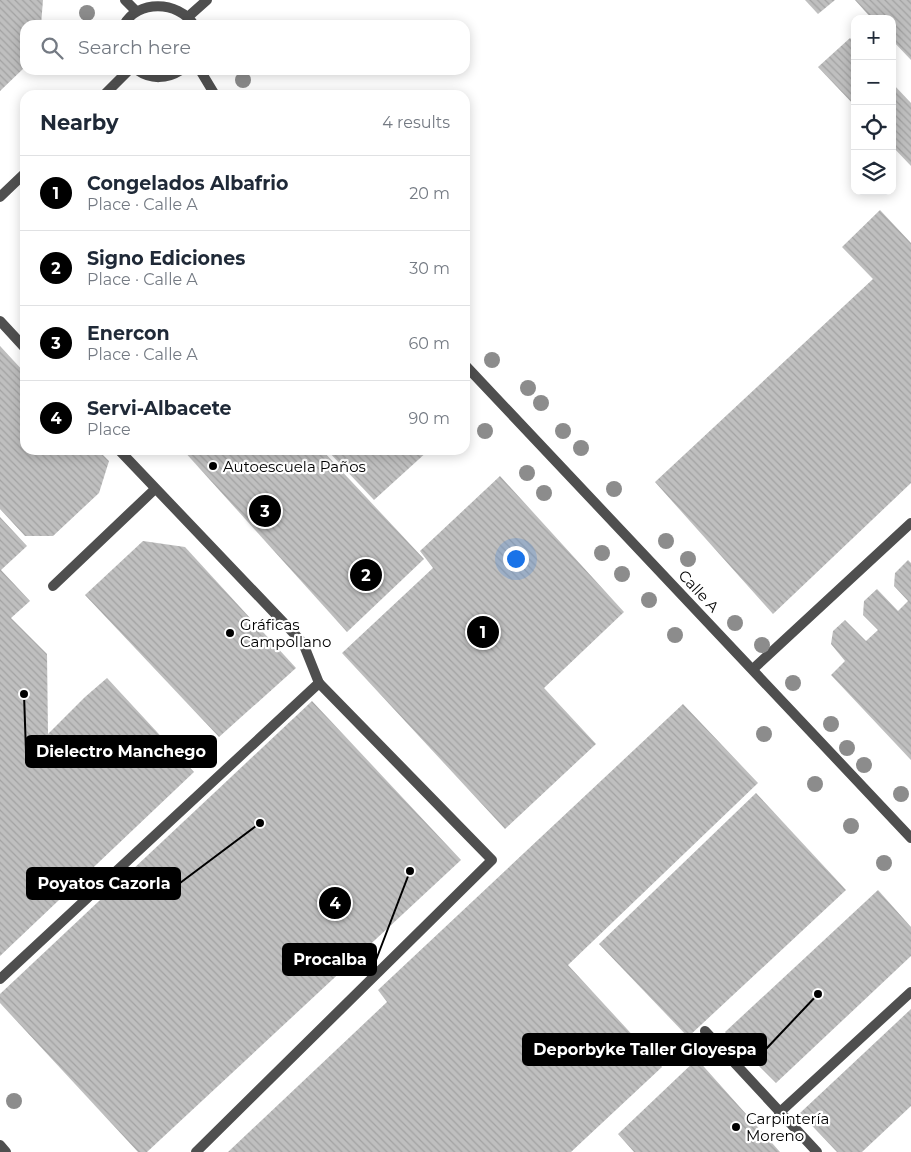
<!DOCTYPE html>
<meta charset="utf-8">
<style>
:root{--surface:#fff;--page:#f6f6f7;--text:#1f2937;--muted:#747a83;--line:#e0e1e3;--accent:#000}
body{margin:0;font-family:Montserrat,sans-serif;background:var(--page);color:var(--text)}
.controls{position:absolute;right:15px;top:15px;display:grid;overflow:hidden;border-radius:10px;box-shadow:0 2px 12px #0003}
.controls button{width:45px;height:45px;display:grid;place-items:center;padding:0;border:0;border-bottom:1px solid var(--line);background:var(--surface);color:var(--text);font:25px sans-serif}
.you{position:absolute;left:515px;top:558px;width:18px;height:18px;margin:-12px;border:4px solid #fff;border-radius:50%;background:#1a73e8;box-shadow:0 0 0 8px #1a73e833}
.badge{display:grid;place-items:center;width:32px;height:32px;border-radius:50%;background:var(--accent);color:#fff;font-size:16px;font-weight:700}
.pin{position:absolute;translate:-50% -50%;border:2px solid #fff;box-shadow:0 1px 5px #0006}
.list{margin:0;padding:0;list-style:none}
h2{display:flex;justify-content:space-between;align-items:center;height:65px;margin:0;padding:0 20px;font-size:21px}
h2 small{font-size:16px;font-weight:400;color:var(--muted)}
.list li{display:grid;grid-template-columns:32px 1fr auto;gap:15px;align-items:center;box-sizing:border-box;height:75px;padding:0 20px;border-top:1px solid var(--line)}
.list b{display:block;font-size:19px;white-space:nowrap}
.list p{margin:0;font-size:16px;white-space:nowrap;color:var(--muted)}
.list em{font-size:16px;font-style:normal;color:var(--muted)}
.icon{flex:none;width:28px;height:28px;fill:none;stroke:currentColor;stroke-width:2;stroke-linecap:round;stroke-linejoin:round}
.map{position:relative;flex:none;width:911px;height:1152px;overflow:hidden}
.search{position:absolute;background:var(--surface);box-shadow:0 2px 12px #0003;left:20px;top:20px;width:450px;height:55px;display:flex;align-items:center;gap:12px;box-sizing:border-box;padding:0 18px;border-radius:15px;color:var(--muted);font-size:19px}
.panel{position:absolute;background:var(--surface);box-shadow:0 2px 12px #0003;left:20px;top:90px;width:450px;height:365px;border-radius:15px}
.map>svg:first-child{display:block}
.building{fill:url(#building-back-hatch)}
.lines{fill:none;stroke-linecap:round;stroke-linejoin:round}
.service{stroke:#4f4f4f;stroke-width:10}
.minor{stroke:#4f4f4f;stroke-width:10}
.tree{fill:#8c8c8c}
.poi-dot{fill:#000;stroke:#fff;stroke-width:2}
.labels{text-anchor:middle;dominant-baseline:central;stroke-width:4.5;stroke-linejoin:round;paint-order:stroke}
.poi-label{font-size:15px;fill:#000;stroke:#fff;text-anchor:start}
.street-label{font-size:15px;fill:#000;stroke:#fff}
.leader{fill:none;stroke:#000;stroke-width:2}
.callout-dot{fill:#000;stroke:#fff;stroke-width:2}
.callout{fill:#000;stroke:#000;stroke-width:2}
.callout-label{font-size:16px;text-anchor:middle;font-weight:bold;fill:#fff}
</style>
<div class="map">
<svg width="911" height="1152" viewBox="0 0 911 1152">
<defs>
<pattern id="building-back-hatch" width="6" height="6" patternUnits="userSpaceOnUse" patternTransform="scale(1.25)"><rect width="6" height="6" fill="#bfbfbf"/><path d="M-1 5l2 2M0 0l6 6M5-1l2 2" fill="none" stroke="#a2a2a2"/></pattern>
</defs>
<rect width="100%" height="100%" fill="#fff"/>
<g class="building">
<path d="M0,0H43L41,25H25V67L0,91Z"/>
<path d="M805,0H835L818,14Z"/>
<path d="M855,0H911V60L892,40V19H872Z"/>
<path d="M850,38L855,43V106L818,67Z"/>
<path d="M892,83L911,103V166L892,146Z"/>
<path d="M880,210L911,243V483L773,614L655,482L873,279L842,247Z"/>
<path d="M0,346L25,373V450H98L109,461L99,493L53,536H25L0,509Z"/>
<path d="M183,450H322L424,559L347,632Z"/>
<path d="M327,450H429L374,500Z"/>
<path d="M500,476L624,612L544,688L596,744L505,829L342,653L433,568L420,551Z"/>
<path d="M0,517L27,546L1,570L30,601L11,618L47,654L48,734L85,697L107,678L194,772L0,956Z"/>
<path d="M143,541L185,547L296,668L219,737L85,595Z"/>
<path d="M908,560L911,563V760L831,675L845,661L831,644L833,631L845,620L866,641L878,630L863,615L864,601L877,589L898,611L908,601L894,586L895,573Z"/>
<path d="M312,701L461,860L147,1152H138L0,1003V994Z"/>
<path d="M683,704L758,783L568,965L662,1067L571,1152H228L387,1002L378,990Z"/>
<path d="M756,793L846,890L688,1037L599,944Z"/>
<path d="M878,890L911,927V956L776,1083L725,1032Z"/>
<path d="M911,1009V1106L862,1152H837L800,1113Z"/>
<path d="M697,1059L738,1105L780,1152H634L618,1134Z"/>
</g>
<g class="lines">
<g class="service">
<path d="M0,321L25,348"/>
<path d="M119,450L303,643L319,683"/>
<path d="M53,586L155,489"/>
<path d="M753,669L911,523"/>
<path d="M0,979L319,683L492,860L196,1152"/>
<path d="M705,1031L817,1152"/>
<path d="M779,1113L911,992"/>
</g>
<g class="minor">
<path d="M125,0L135,10"/>
<path d="M189,16L207,0"/>
<path d="M124,25C137,0 178,0 194,25"/>
<path d="M137,70C151,80 167,79 181,70"/>
<path d="M200,70L215,95"/>
<path d="M104,95L129,70"/>
<path d="M0,197L25,173"/>
<path d="M465,365L911,838"/>
<path d="M0,1145L6,1152"/>
</g>
</g>
<g class="tree">
<circle cx="87" cy="13" r="8"/>
<circle cx="243" cy="80" r="8"/>
<circle cx="492" cy="360" r="8"/>
<circle cx="528" cy="388" r="8"/>
<circle cx="541" cy="403" r="8"/>
<circle cx="485" cy="431" r="8"/>
<circle cx="563" cy="431" r="8"/>
<circle cx="581" cy="448" r="8"/>
<circle cx="527" cy="473" r="8"/>
<circle cx="614" cy="489" r="8"/>
<circle cx="544" cy="493" r="8"/>
<circle cx="666" cy="541" r="8"/>
<circle cx="602" cy="553" r="8"/>
<circle cx="688" cy="559" r="8"/>
<circle cx="622" cy="574" r="8"/>
<circle cx="649" cy="600" r="8"/>
<circle cx="735" cy="623" r="8"/>
<circle cx="675" cy="635" r="8"/>
<circle cx="762" cy="645" r="8"/>
<circle cx="793" cy="683" r="8"/>
<circle cx="831" cy="724" r="8"/>
<circle cx="764" cy="734" r="8"/>
<circle cx="847" cy="748" r="8"/>
<circle cx="864" cy="765" r="8"/>
<circle cx="815" cy="784" r="8"/>
<circle cx="901" cy="794" r="8"/>
<circle cx="851" cy="826" r="8"/>
<circle cx="884" cy="863" r="8"/>
<circle cx="14" cy="1101" r="8"/>
</g>
<g class="poi-dot">
<circle cx="213" cy="466" r="5"/>
<circle cx="230" cy="633" r="5"/>
<circle cx="736" cy="1127" r="5"/>
</g>
<g class="labels">
<g class="poi-label">
<text x="223" y="466">Autoescuela Paños</text>
<text x="240" y="624">Gráficas<tspan x="240" dy="17">Campollano</tspan></text>
<text x="746" y="1118">Carpintería<tspan x="746" dy="17">Moreno</tspan></text>
</g>
<g class="street-label">
<text transform="translate(699 591) rotate(47)">Calle A</text>
</g>
</g>
<path class="leader" d="M24 694L26 752M260 823L180 883M410 871L376 960M818 994L766 1049"/>
<g class="callout-dot">
<circle cx="24" cy="694" r="5"/>
<circle cx="260" cy="823" r="5"/>
<circle cx="410" cy="871" r="5"/>
<circle cx="818" cy="994" r="5"/>
</g>
<g class="callout">
<rect x="26" y="736" width="190" height="31" rx="5"/>
<rect x="27" y="868" width="153" height="31" rx="5"/>
<rect x="283" y="944" width="93" height="31" rx="5"/>
<rect x="523" y="1034" width="243" height="31" rx="5"/>
</g>
<g class="callout-label">
<text x="121" y="757">Dielectro Manchego</text>
<text x="104" y="889">Poyatos Cazorla</text>
<text x="330" y="965">Procalba</text>
<text x="645" y="1055">Deporbyke Taller Gloyespa</text>
</g>
</svg>
<div class="controls">
<button>+</button>
<button>−</button>
<button><svg class="icon" aria-label="locate" viewBox="0 0 24 24"><circle cx="12" cy="12" r="6"/><path d="M12 2v4M12 18v4M2 12h4M18 12h4"/></svg></button>
<button><svg class="icon" aria-label="layers" viewBox="0 0 24 24"><path d="M12 4l9 5-9 5-9-5zM3 14l9 5 9-5"/></svg></button>
</div>
<div class="you"></div>
<div class="pin badge" style="left:483px;top:632px">1</div>
<div class="pin badge" style="left:366px;top:575px">2</div>
<div class="pin badge" style="left:265px;top:511px">3</div>
<div class="pin badge" style="left:335px;top:903px">4</div>
<div class="search"><svg class="icon" aria-label="search" viewBox="0 0 24 24"><circle cx="10" cy="10" r="6"/><path d="M15 15l6 6"/></svg>Search here</div>
<section class="panel">
<h2>Nearby<small>4 results</small></h2>
<ul class="list">
<li><span class="badge">1</span><div><b>Congelados Albafrio</b><p>Place · Calle A</p></div><em>20 m</em></li>
<li><span class="badge">2</span><div><b>Signo Ediciones</b><p>Place · Calle A</p></div><em>30 m</em></li>
<li><span class="badge">3</span><div><b>Enercon</b><p>Place · Calle A</p></div><em>60 m</em></li>
<li><span class="badge">4</span><div><b>Servi-Albacete</b><p>Place</p></div><em>90 m</em></li>
</ul>
</section>
</div>
